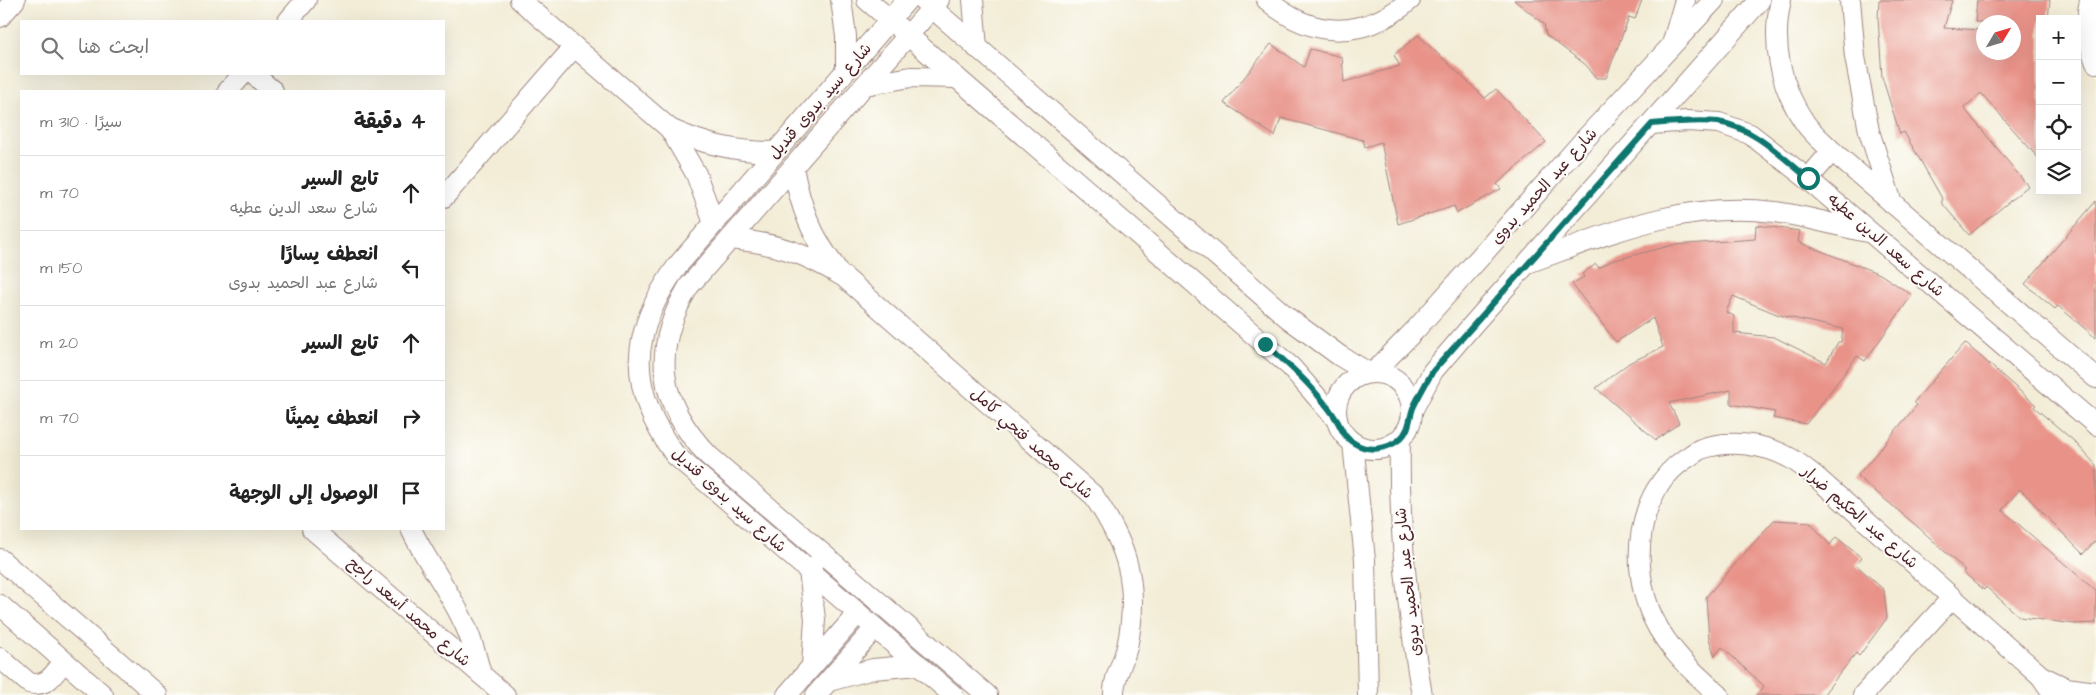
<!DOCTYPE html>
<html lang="ar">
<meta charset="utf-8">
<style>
:root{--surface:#fff;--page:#f6f6f6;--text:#222;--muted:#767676;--line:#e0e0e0}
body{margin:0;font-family:"Architects Daughter","Playpen Sans Arabic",sans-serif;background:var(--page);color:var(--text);direction:rtl}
.controls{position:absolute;right:15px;top:15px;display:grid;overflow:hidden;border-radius:0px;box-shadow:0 5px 20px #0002}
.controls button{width:45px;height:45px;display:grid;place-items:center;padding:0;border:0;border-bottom:1px solid var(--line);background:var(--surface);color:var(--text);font:25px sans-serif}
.compass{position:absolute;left:1976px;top:15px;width:45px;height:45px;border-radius:50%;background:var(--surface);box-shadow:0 5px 20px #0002;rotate:52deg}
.stop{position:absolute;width:15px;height:15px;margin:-11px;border:4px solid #0f766e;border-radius:50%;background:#fff}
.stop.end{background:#0f766e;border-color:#fff;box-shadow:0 1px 5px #0008}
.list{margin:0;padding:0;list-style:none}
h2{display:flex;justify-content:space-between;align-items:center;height:65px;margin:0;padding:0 20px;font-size:21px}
h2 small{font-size:16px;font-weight:400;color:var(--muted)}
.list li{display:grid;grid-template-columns:32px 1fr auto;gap:15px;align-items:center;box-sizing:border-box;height:75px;padding:0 20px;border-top:1px solid var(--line)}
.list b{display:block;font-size:19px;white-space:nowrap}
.list p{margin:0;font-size:16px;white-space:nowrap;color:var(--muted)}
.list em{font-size:16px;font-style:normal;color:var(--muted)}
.icon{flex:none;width:28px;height:28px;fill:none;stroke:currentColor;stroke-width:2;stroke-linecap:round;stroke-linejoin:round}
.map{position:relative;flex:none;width:2096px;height:695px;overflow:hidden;direction:ltr}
.search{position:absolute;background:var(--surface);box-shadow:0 5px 20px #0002;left:20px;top:20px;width:425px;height:55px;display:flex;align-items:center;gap:12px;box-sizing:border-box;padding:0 18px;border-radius:0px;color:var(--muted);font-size:19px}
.panel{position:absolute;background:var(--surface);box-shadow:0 5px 20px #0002;left:20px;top:90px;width:425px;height:440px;border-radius:0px;direction:rtl}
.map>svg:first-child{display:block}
.building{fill:#e89288;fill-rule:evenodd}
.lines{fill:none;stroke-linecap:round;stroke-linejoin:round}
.minor-casing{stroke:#9e8681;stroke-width:22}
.minor{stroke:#fff;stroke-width:20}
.route{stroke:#0f766e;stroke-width:6}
.labels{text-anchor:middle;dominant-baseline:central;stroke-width:4;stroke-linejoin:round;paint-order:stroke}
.street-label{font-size:16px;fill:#4a1f2b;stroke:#fdfcf7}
</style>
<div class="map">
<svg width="2096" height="695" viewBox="0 0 2096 695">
<rect width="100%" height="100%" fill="#fdfcf7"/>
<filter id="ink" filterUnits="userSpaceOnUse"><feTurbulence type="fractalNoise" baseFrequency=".02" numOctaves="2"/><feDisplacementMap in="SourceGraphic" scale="10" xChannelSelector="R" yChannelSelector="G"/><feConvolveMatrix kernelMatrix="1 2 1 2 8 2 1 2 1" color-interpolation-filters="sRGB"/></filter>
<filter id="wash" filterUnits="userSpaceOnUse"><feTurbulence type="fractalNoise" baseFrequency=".0096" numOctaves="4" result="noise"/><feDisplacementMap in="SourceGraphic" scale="20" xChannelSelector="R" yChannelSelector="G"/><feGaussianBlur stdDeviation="1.12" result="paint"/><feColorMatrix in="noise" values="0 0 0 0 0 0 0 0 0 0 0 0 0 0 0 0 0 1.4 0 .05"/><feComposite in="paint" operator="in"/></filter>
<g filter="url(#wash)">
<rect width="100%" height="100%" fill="#f3edd7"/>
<g id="blocks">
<g class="building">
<path d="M1514,0H1642L1635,19L1629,17L1606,78H1596L1586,65L1546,35L1544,24Z"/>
<path d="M1879,0H1952L1944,28L1984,30V52H2014V22H1975L1977,0H2050L2048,19H2040V160L1981,93L1964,108L2028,186L1969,235L1941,202L1943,200L1904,132L1900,134L1882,77L1878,18Z"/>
<path d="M1418,35L1485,98L1496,89L1546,142L1497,184L1501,189L1457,213L1454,206L1398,224L1381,142L1365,147L1363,140L1281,118L1275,136L1224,103L1271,44L1304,67L1310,49L1342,57L1344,82L1400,66L1394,55Z"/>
<path d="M2096,201V338L2058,306L2055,309L2025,284Z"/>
<path d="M1756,225L1800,231L1798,242L1880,274L1912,295L1865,361L1857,356L1806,424L1773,418L1775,412L1731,404V390L1669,403L1679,423L1656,440L1596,388L1629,363L1663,347L1653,318L1616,342L1572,284L1584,277L1582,274L1596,264L1599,268L1611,261L1673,245L1755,239ZM1733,296L1779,315L1843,329L1841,342H1838L1826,363L1774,337L1734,333V316L1726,312Z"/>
<path d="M1965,343L2036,405L2034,407L2074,441L2096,465V540L2083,554L2020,489L2002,510L2096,591V623L2075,624L2020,617L1986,587L1984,590L1963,572L1965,570L1918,527L1857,476L1917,405L1914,402Z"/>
<path d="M1774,520L1810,522L1830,545L1836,537L1862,558L1856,565L1884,590L1887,618L1859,656L1856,653L1823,695H1756L1764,686L1722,647L1715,656L1709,639L1706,597Z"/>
</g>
</g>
</g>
<g filter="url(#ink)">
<use href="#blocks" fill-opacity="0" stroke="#9e8681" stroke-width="1"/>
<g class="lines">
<defs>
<g id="minor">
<path d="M520,0L670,129L696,174L714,223"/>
<path d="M841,0L846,36V70"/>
<path d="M867,0L1291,367L1337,420"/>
<path d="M907,0L678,265C629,332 626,387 675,455L953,695"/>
<path d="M923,0L1288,318L1340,356L1369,373"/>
<path d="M939,0L689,286C651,350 657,403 709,456L987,695"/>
<path d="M973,0L977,48"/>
<path d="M1267,0C1313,40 1365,39 1410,0"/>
<path d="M1781,0C1771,42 1780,87 1805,123C1812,133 1823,142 1832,151L2096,378"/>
<path d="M1850,0L1855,57L1869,131L1892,203"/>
<path d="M2090,0C2085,21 2088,43 2096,63"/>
<path d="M0,17L15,0"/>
<path d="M288,21L306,0"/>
<path d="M1673,41L1685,0"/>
<path d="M253,74L273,91"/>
<path d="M865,85L911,77L957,78"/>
<path d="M228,91L243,74"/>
<path d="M1652,124L1687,121L1719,123L1750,134L1808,179L2096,425"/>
<path d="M670,129C705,145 737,152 775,152"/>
<path d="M793,167C800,206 812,237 836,268"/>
<path d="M1808,179L1832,151"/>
<path d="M444,197L574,47"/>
<path d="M730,239C776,243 805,253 844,277L1093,495C1128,546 1140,586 1127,647C1123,664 1113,678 1114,695"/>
<path d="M1530,262C1614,232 1683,201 1775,212C1806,216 1837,226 1868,232"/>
<path d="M1374,372L1417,328L1584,140L1714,0"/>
<circle cx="1374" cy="411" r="38"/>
<path d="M1412,411L1433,371L1475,322L1760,0"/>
<path d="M1400,439C1398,526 1407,609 1422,695"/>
<path d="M1353,443L1365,560L1368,695"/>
<path d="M312,529L505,695"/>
<path d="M411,529C426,561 449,590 464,623C472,639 476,656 481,674"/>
<path d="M0,559L157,695"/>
<path d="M812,567L809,571L815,619L812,666"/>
<path d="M0,605L103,695"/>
<path d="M0,658L29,683C47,688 54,674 64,661"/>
<path d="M2041,676L2066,688L2096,692"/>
<path d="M829,681L873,669L919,665"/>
<path d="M787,695L858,613"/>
<path d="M816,695L875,628"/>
<path d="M1719,695C1693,672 1668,650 1653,618C1629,567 1636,492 1685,459C1690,456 1696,451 1701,449C1729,439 1765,444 1790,458C1799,463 1807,470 1815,476L2041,676L2054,695"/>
<path d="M1863,695L1952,598"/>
</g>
</defs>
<use href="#minor" class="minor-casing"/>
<use href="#minor" class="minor"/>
</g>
</g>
<g class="lines" filter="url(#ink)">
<path class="route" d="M1265,344C1282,359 1300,374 1315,392C1322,400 1330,409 1336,419C1342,428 1343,437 1354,443C1368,452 1387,450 1400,439C1410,430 1409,419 1413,408C1419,395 1426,383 1433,371L1652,124C1674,122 1696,120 1718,122C1753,127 1782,157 1808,178"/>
</g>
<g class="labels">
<g class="street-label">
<text transform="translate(820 101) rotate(-49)">شارع سيد بدوى قنديل</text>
<text transform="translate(1544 186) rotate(-48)">شارع عبد الحميد بدوى</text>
<text transform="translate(1886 245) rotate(41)">شارع سعد الدين عطيه</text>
<text transform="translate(1032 443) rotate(42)">شارع محمد فتحي كامل</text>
<text transform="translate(729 500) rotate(42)">شارع سيد بدوى قنديل</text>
<text transform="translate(1860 517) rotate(41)">شارع عبد الحكيم ضرار</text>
<text transform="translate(1408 582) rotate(-96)">شارع عبد الحميد بدوى</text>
<text transform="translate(409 612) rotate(41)">شارع محمد أسعد راجح</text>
</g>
</g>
</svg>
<div class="controls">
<button>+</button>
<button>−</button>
<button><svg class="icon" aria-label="locate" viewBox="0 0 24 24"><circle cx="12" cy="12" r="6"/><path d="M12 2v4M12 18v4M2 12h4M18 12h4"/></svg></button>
<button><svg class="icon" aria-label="layers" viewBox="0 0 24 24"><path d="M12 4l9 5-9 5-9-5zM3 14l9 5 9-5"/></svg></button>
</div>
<svg class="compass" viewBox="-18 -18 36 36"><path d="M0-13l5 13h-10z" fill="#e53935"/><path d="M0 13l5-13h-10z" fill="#767676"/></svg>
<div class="stop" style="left:1808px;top:178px"></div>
<div class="stop end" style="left:1265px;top:344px"></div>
<div class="search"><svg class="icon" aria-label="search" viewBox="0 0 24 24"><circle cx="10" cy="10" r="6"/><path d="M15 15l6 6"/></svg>ابحث هنا</div>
<section class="panel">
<h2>4 دقيقة<small>سيرًا · 310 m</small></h2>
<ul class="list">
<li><svg class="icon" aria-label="ahead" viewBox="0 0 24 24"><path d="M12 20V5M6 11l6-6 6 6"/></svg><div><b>تابع السير</b><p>شارع سعد الدين عطيه</p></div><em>70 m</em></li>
<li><svg class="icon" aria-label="left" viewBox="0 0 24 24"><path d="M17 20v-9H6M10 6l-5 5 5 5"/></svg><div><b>انعطف يسارًا</b><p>شارع عبد الحميد بدوى</p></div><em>150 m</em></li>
<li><svg class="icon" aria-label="ahead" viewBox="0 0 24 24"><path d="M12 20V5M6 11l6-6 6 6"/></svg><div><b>تابع السير</b></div><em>20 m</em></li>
<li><svg class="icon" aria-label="right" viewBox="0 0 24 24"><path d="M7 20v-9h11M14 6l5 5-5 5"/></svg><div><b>انعطف يمينًا</b></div><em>70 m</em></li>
<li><svg class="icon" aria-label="arrive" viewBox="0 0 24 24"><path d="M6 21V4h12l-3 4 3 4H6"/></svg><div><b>الوصول إلى الوجهة</b></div></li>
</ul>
</section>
</div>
